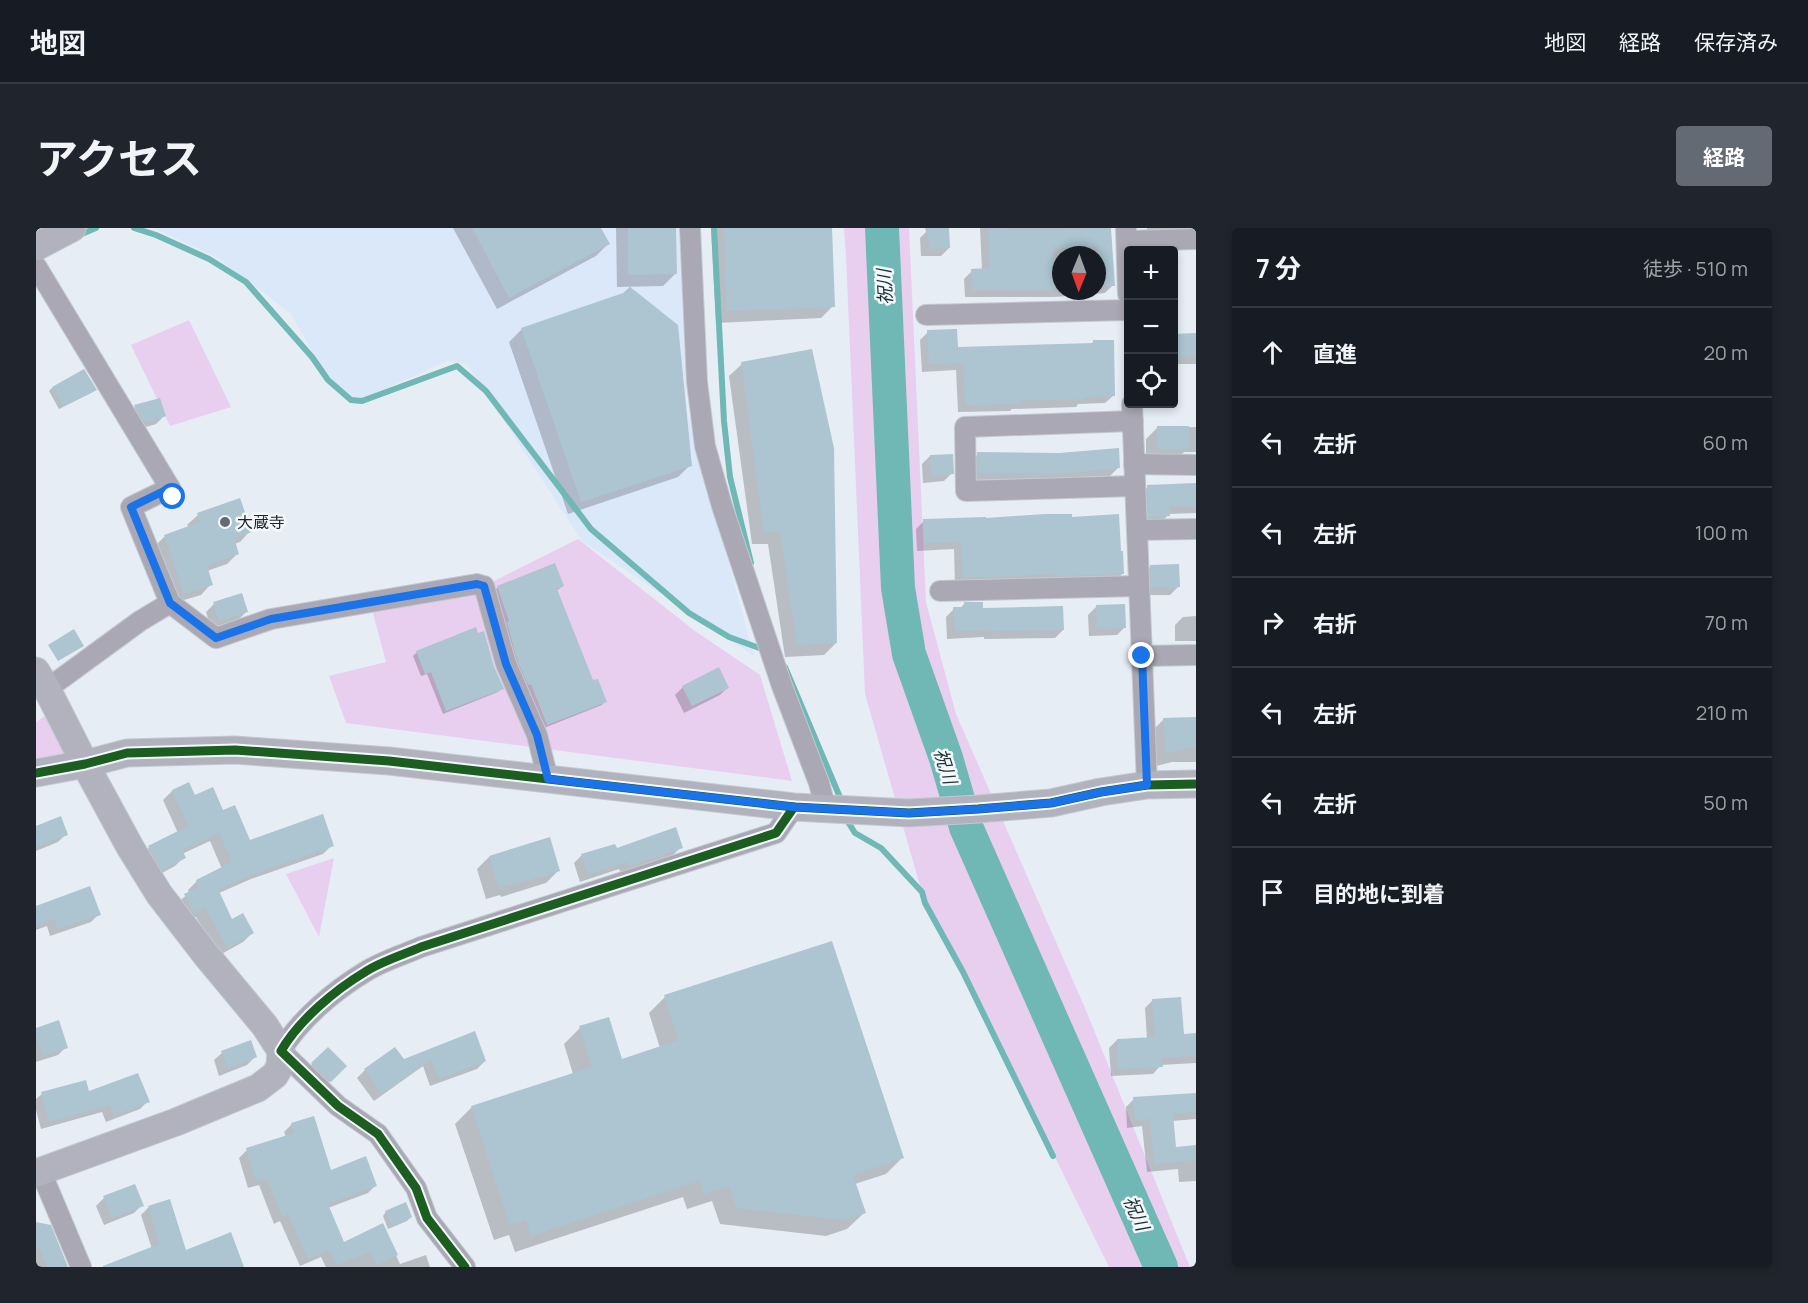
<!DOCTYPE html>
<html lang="ja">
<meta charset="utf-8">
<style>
:root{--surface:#171b24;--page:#20242c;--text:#f1f3f6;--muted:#9ea1a6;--line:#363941;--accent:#646a73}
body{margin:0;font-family:Manrope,"Noto Sans JP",sans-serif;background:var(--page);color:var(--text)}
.controls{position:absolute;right:18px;top:18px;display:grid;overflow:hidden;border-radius:6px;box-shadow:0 3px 9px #0003}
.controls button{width:54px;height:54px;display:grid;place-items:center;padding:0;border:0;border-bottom:2px solid var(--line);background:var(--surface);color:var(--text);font:30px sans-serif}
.compass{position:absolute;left:1016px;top:18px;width:54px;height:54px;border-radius:50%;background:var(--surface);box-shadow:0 3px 9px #0003;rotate:181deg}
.stop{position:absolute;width:18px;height:18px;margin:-14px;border:4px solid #1a73e8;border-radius:50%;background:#fff}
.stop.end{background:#1a73e8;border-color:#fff;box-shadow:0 2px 6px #0008}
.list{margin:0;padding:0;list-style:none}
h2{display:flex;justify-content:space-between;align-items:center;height:78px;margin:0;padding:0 24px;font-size:26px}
h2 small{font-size:20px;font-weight:400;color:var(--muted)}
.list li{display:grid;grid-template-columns:39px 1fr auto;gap:18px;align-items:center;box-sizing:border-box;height:90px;padding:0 24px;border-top:2px solid var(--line)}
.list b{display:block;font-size:22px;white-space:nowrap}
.list em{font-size:20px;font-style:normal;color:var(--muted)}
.icon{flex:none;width:33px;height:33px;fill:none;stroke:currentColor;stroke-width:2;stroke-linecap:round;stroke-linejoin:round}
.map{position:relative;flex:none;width:1160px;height:1039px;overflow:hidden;border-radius:6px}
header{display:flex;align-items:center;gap:36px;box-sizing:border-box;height:84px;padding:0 30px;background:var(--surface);border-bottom:2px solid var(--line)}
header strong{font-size:28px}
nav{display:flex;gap:33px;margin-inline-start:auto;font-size:21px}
.intro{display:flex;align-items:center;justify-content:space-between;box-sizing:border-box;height:144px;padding:0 36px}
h1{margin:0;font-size:42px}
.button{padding:15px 27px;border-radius:6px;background:var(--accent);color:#fff;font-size:21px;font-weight:700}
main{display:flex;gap:36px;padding:0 36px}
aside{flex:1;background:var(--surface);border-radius:6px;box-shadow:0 3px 9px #0003}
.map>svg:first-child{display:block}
.built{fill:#dbe8f9}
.green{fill:#e8cff0}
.shadow{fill:#0003;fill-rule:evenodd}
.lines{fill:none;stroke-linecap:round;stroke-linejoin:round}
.stream{stroke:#6fb8b5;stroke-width:6}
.river{stroke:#6fb8b5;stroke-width:34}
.building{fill:#acc5d0}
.street-casing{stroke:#c3c9d0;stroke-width:22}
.secondary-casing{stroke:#c3c9d0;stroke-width:29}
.street{stroke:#a9a8b4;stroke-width:20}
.secondary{stroke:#b1b2be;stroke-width:27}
.cycleway-casing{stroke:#f4f8fd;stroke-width:13}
.cycleway{stroke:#1b5e20;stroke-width:9}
.route{stroke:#1a73e8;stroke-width:8}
.poi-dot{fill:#646a73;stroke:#f4f8fd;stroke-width:2}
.labels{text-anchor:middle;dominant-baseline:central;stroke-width:5;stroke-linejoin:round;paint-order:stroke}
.poi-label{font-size:16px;fill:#1d242d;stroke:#f4f8fd;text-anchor:start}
.water-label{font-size:18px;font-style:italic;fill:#1a312f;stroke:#f4f8fd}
</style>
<header>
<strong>地図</strong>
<nav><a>地図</a><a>経路</a><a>保存済み</a></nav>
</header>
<div class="intro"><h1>アクセス</h1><a class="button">経路</a></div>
<main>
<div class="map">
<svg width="1160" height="1039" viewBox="0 0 1160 1039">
<rect width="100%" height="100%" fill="#e7edf5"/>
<path class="built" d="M118,0H643L651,182L718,428L546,313L431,136L412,133L321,173L297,160L255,86L182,30Z"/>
<g class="green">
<path d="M808,0H873L890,374L920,486L1049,780L1154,1039H1073L915,718L889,675L829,466L810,28Z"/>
<path d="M153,92L195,179L134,198L95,117Z"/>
<path d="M542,311L659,403L724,447L756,553L310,495L293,448L350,434L334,374L448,358Z"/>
<path d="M12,486L41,537L0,545V494Z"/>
<path d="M298,630L283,709L250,646Z"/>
</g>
<g class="shadow">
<path d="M417,0H563L572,16L560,28L461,81Z"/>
<path d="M580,0H639L640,45L627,58L581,59Z"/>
<path d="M675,0H794L797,78L785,90L680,95Z"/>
<path d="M889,0H912L913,20L905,28H885L884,10L890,4Z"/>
<path d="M944,0H1074L1077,57L1069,65L1018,69H929L928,51L936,43L946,42ZM1025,27H1061V63H1025Z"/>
<path d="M1111,0H1160V2L1111,4Z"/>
<path d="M1138,26L1139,48L1138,49Z"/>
<path d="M593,60L641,97L654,237L642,249L532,286L473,114L485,102L585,67Z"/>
<path d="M892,104L921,121L1055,116L1057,114L1078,167L1069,175L1042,176L1040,179L976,181L974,183L922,184L920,142L886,144L884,112Z"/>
<rect x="1138" y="107" width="22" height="29"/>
<path d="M706,136L800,415L788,427L749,429L732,316H716L693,148Z"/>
<path d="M16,160L59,162L55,165L23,181L13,163Z"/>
<path d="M123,171L128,188L120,196L100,202L91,186L99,179Z"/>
<path d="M1160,199V224H1148L1140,232H1110V211L1121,200Z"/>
<path d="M942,226L1082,240L1074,248L1047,249L1045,251L934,252V234Z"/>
<path d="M894,228L916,245L908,253L887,255L886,236Z"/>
<path d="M1160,257V285L1133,286L1125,295L1105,297L1104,267L1112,259Z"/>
<path d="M162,287L214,303L204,314L198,316L202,325L191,336L171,343L175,356L165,367L138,375L118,319L128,309L153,300L151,297Z"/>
<path d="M888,293L1086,346L1078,354L919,358L918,321L881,323L880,301Z"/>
<path d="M518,337L527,358L520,363L556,454L569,473L566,477L508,500L491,459L489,460L478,436L468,399L470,397L458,363L461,360Z"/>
<path d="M1115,338L1142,359L1134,367H1108L1107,346Z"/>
<path d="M178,376L210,384L202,392L175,400L170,384Z"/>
<path d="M928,376L946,381L1027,402L1019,410L948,411V409L911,411L910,389L918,381H924Z"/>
<path d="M1060,379L1089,399L1081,407L1053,408L1052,387Z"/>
<path d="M1160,388V413H1139V397L1147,389Z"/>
<path d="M381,424L457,440L466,460L462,464L407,486L391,446L385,448L377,428Z"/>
<path d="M647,459H692L684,467L648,485L639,467Z"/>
<path d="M1128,491H1160V534H1136L1116,539L1113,506Z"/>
<path d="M152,556L158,569L186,584L213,613L296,617L287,626L215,651L183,665L195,693L216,705L207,714L182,728L160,689L149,693L140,676L153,665L152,662L161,653L186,641L174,613L146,626L148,629L139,638L117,650L104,629L113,620L142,605L127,572L136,563Z"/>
<path d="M0,599L30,606L22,614L0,623Z"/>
<path d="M645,619L637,627L585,645L583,641L544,654L538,635L546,627L580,621Z"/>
<path d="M453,629L522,643L510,655L465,669L464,667L450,671L441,641Z"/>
<path d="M0,677L1,680L63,686L55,694L14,708L11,698L0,702Z"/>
<path d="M629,769L866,930L850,946L819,956L828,985L811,1001L790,1008L684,996L676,973L651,981L647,969L479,1024L473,1007L458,1012L419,896L436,879L537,846L528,816L544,800L585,833L624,820L613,785Z"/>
<path d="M1117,772L1147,807L1160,806V835L1125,837L1117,846L1075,848L1073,820L1081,812L1111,811L1109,780Z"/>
<path d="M0,801L30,819L22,827L0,834Z"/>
<path d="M438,805L449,833L441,841L394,858L387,838L338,873L321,850L329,842L359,821L367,833Z"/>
<path d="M292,821L309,838L286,861L268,844Z"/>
<path d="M186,825L219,829L211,837L183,848L178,832Z"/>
<path d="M52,865L112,873L104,881L70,894L66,884L5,901L0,882V871L6,866Z"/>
<path d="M1160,866V891L1136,893L1139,921L1160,918V953L1143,954L1142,941L1111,944L1106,898L1091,900L1090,879L1098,871Z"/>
<path d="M256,896L294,944L340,957L332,965L292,980L307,1016L346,997L364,1036L390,1027L394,1039H290L285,1029L264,1038L244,993L238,996L223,957L212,960L203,930L211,922L250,909L248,904Z"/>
<path d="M68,970L106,977L98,985L68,997L60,978Z"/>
<path d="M133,973L149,1024L206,1039H76L116,1021L105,987L112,980Z"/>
<path d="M350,984L375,989L371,993L352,1001L347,988Z"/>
<path d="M0,996L30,1039H0Z"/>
</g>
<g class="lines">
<g class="stream">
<path d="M98,0L120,7L173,31L210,54L276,129L292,152L315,172L326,173L421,138L450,163L555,301L653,385L693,409L726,421"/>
<path d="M678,0L688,193L694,249L715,335"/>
<path d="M41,8L60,0"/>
<path d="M749,439L803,567"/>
<path d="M812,594L819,605L845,620L886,664L889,675L927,744L1017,928"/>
</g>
<path class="river" d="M846,0L862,360L873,426L910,530L930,599L1125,1039"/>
</g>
<g class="building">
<path d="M436,0H565L574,16L473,70Z"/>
<path d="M592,0H640L641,46L592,47Z"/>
<path d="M688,0H796L799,79L691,83Z"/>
<path d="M892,0H913L914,20L893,21Z"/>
<path d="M974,0V2L1075,0L1079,58H1061V19L1017,21L1019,62H936L935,41L954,40L952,1Z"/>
<path d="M593,58L642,97L656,238L545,274L485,100L593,63Z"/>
<path d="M921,101L922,119L1057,115V112H1078L1079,168L1049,169V171L983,173V176L929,177L927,135L893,136L891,102Z"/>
<path d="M1160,105V128L1137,129V106Z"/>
<path d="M776,121L798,220L801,415L761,417L744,304L728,305L705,134Z"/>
<path d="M48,141L61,162L27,178L16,159Z"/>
<path d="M124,170L130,188L109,195L98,177Z"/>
<rect x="1121" y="198" width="32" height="23"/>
<path d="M1083,220L1084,240L1032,245H942L941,224L1023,225Z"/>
<path d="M917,226L918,246L895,248L894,227Z"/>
<path d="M1160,255V278H1134V288L1112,289L1111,257Z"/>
<path d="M204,270L216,304L198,310L203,326L171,338L177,357L148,366L128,307L164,294L161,285Z"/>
<path d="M1009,286H1036V289L1083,286L1085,323H1087L1088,346L1020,348V346L927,350L925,314L888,315L887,291L950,289V290Z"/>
<path d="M519,335L528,358L521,361L557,452L562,451L571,474L511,497L495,456L492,457L481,432L471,394L473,393L461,358Z"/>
<path d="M1143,336L1144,359H1115L1114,337Z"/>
<path d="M206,365L212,384L183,393L177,374Z"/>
<path d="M928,374H947V380L1027,378L1028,402L956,403V402L919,403L917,379H928Z"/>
<path d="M1089,376L1090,400L1061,401L1060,377Z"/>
<path d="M440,399L442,405L448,403L458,439L468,461L410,483L395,444L389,446L380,423Z"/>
<path d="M38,401L48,418L22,433L12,417Z"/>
<path d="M683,439L693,460L656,478L646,458Z"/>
<path d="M1160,489V520H1152L1130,526L1127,490Z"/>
<path d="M153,554L159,567L177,559L187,582L199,577L214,612L287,586L298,618L226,643L182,661L196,691L207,685L218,705L192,720L169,680L158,685L148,666L163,659L160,652L196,634L183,605L146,622L150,630L126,642L112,618L152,598L136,562Z"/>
<path d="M25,588L32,607L0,619V598Z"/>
<path d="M640,599L647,620L593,638L591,634L552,647L545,626L579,616L581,620Z"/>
<path d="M514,609L524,643L477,657V656L463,660L453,628Z"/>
<path d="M54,658L65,687L21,701L19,691L0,698V678Z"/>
<path d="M796,713L868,930L817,947L830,985L808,992L700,980L693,958L668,966L664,953L495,1008L490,992L474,997L435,878L556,839L543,798L573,789L586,831L643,812L628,767Z"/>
<path d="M1145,769L1148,806L1160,805V828L1126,830L1127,839L1082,841L1081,811L1119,809L1116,771Z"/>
<path d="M23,792L32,820L7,828L0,807V800Z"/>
<path d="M439,803L450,833L403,851L395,832L346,866L328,841L359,819L368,831Z"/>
<path d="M215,812L221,829L192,841L185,823Z"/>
<path d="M292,819L311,838L295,854L275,835Z"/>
<path d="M102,845L114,874L78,887L74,877L13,894L5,864L50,852L53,863Z"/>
<path d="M1160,865V884L1137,886L1140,919L1160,917V932L1118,936L1114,891L1099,892L1097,869Z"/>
<path d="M278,888L295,942L330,928L341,958L292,976L308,1014L347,995L362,1027L340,1037L334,1024L300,1037L294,1022L272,1031L252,986L246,989L231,950L220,953L210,920L258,905L255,895Z"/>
<path d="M99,956L108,978L76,990L67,968Z"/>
<path d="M134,971L150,1022L195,1004L208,1039H67V1038L123,1016L112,978Z"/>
<path d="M370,974L376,989L356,998L349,983Z"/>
<path d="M0,994L15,997L32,1039H11L3,1019L0,1018Z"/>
</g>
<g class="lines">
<defs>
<g id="street">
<path d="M654,0L661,154L669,218L686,278L746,458L783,555L790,582"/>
<path d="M1090,0L1092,66"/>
<path d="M1091,13L1160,11"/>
<path d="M0,38L134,260L137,269"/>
<path d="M890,87L1092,82"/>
<path d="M1096,176L1111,557"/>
<path d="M1097,193L929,199L930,263L1099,258"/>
<path d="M1098,236L1160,237"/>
<path d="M134,260L95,279L134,375L180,410L235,391L441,356L448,358L470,436L501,507L512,551"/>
<path d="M1101,302L1160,301"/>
<path d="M904,363L1103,358"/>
<path d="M1106,428L1160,427"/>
<path d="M11,461L104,393L134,375"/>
<path d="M5,944L45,1039"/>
<path d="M429,1039L391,990L380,960L342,906L302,878L245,823C263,792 299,762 329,744C346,733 367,727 385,719L740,605L758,579"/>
</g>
<g id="secondary">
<path d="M0,19L36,0"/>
<path d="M0,443L11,461L49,536L94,619L123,666L170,727L229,798L245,823L244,838L239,847L222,860L140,894L0,945"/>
<path d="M0,545L49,536L91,525L199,522L353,533L758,579L873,585L942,581L1015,575L1065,564L1111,557L1160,556"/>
</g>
</defs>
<use href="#street" class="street-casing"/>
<use href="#secondary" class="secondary-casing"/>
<use href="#street" class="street"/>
<use href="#secondary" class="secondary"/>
<defs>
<g id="cycleway">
<path d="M0,545L49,536L91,525L199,522L353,533L758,579L873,585L942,581L1015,575L1065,564L1111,557L1160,556"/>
<path d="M429,1039L391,990L380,960L342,906L302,878L245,823C263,792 299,762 329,744C346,733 367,727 385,719L740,605L758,579"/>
</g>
</defs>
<use href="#cycleway" class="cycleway-casing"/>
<use href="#cycleway" class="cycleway"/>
</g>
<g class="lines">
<path class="route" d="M137,269L134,260L95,279L134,375L180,410L235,391L441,356L448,358L470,436L501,507L512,551L758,579L873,585L942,581L1015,575L1065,564L1111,557L1106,428"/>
</g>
<circle class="poi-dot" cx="189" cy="294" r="6"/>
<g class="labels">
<g class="poi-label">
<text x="201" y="294">大蔵寺</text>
</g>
<g class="water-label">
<text transform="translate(848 59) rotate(-93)">祝川</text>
<text transform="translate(910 538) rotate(72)">祝川</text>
<text transform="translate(1101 985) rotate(66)">祝川</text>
</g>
</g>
</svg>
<div class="controls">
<button>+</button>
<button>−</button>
<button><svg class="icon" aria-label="locate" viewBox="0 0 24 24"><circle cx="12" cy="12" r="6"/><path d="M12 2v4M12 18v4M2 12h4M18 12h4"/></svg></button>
</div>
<svg class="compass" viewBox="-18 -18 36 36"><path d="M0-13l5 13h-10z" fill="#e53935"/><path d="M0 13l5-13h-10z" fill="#9ea1a6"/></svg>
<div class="stop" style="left:137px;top:269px"></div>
<div class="stop end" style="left:1106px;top:428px"></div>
</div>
<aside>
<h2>7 分<small>徒歩 · 510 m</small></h2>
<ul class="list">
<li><svg class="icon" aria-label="ahead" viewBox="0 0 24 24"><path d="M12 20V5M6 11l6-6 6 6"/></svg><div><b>直進</b></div><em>20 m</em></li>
<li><svg class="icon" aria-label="left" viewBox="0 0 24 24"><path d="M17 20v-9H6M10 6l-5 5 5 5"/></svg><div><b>左折</b></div><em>60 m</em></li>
<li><svg class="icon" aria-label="left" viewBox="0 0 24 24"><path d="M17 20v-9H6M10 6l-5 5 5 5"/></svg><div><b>左折</b></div><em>100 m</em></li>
<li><svg class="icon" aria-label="right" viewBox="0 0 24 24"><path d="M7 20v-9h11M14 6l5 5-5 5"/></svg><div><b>右折</b></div><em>70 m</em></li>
<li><svg class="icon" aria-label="left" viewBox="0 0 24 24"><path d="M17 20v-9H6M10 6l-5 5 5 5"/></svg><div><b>左折</b></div><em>210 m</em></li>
<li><svg class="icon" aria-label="left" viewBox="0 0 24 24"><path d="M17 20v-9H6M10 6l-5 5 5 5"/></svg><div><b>左折</b></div><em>50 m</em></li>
<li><svg class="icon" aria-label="arrive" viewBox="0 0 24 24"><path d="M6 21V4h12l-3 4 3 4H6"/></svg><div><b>目的地に到着</b></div></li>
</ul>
</aside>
</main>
